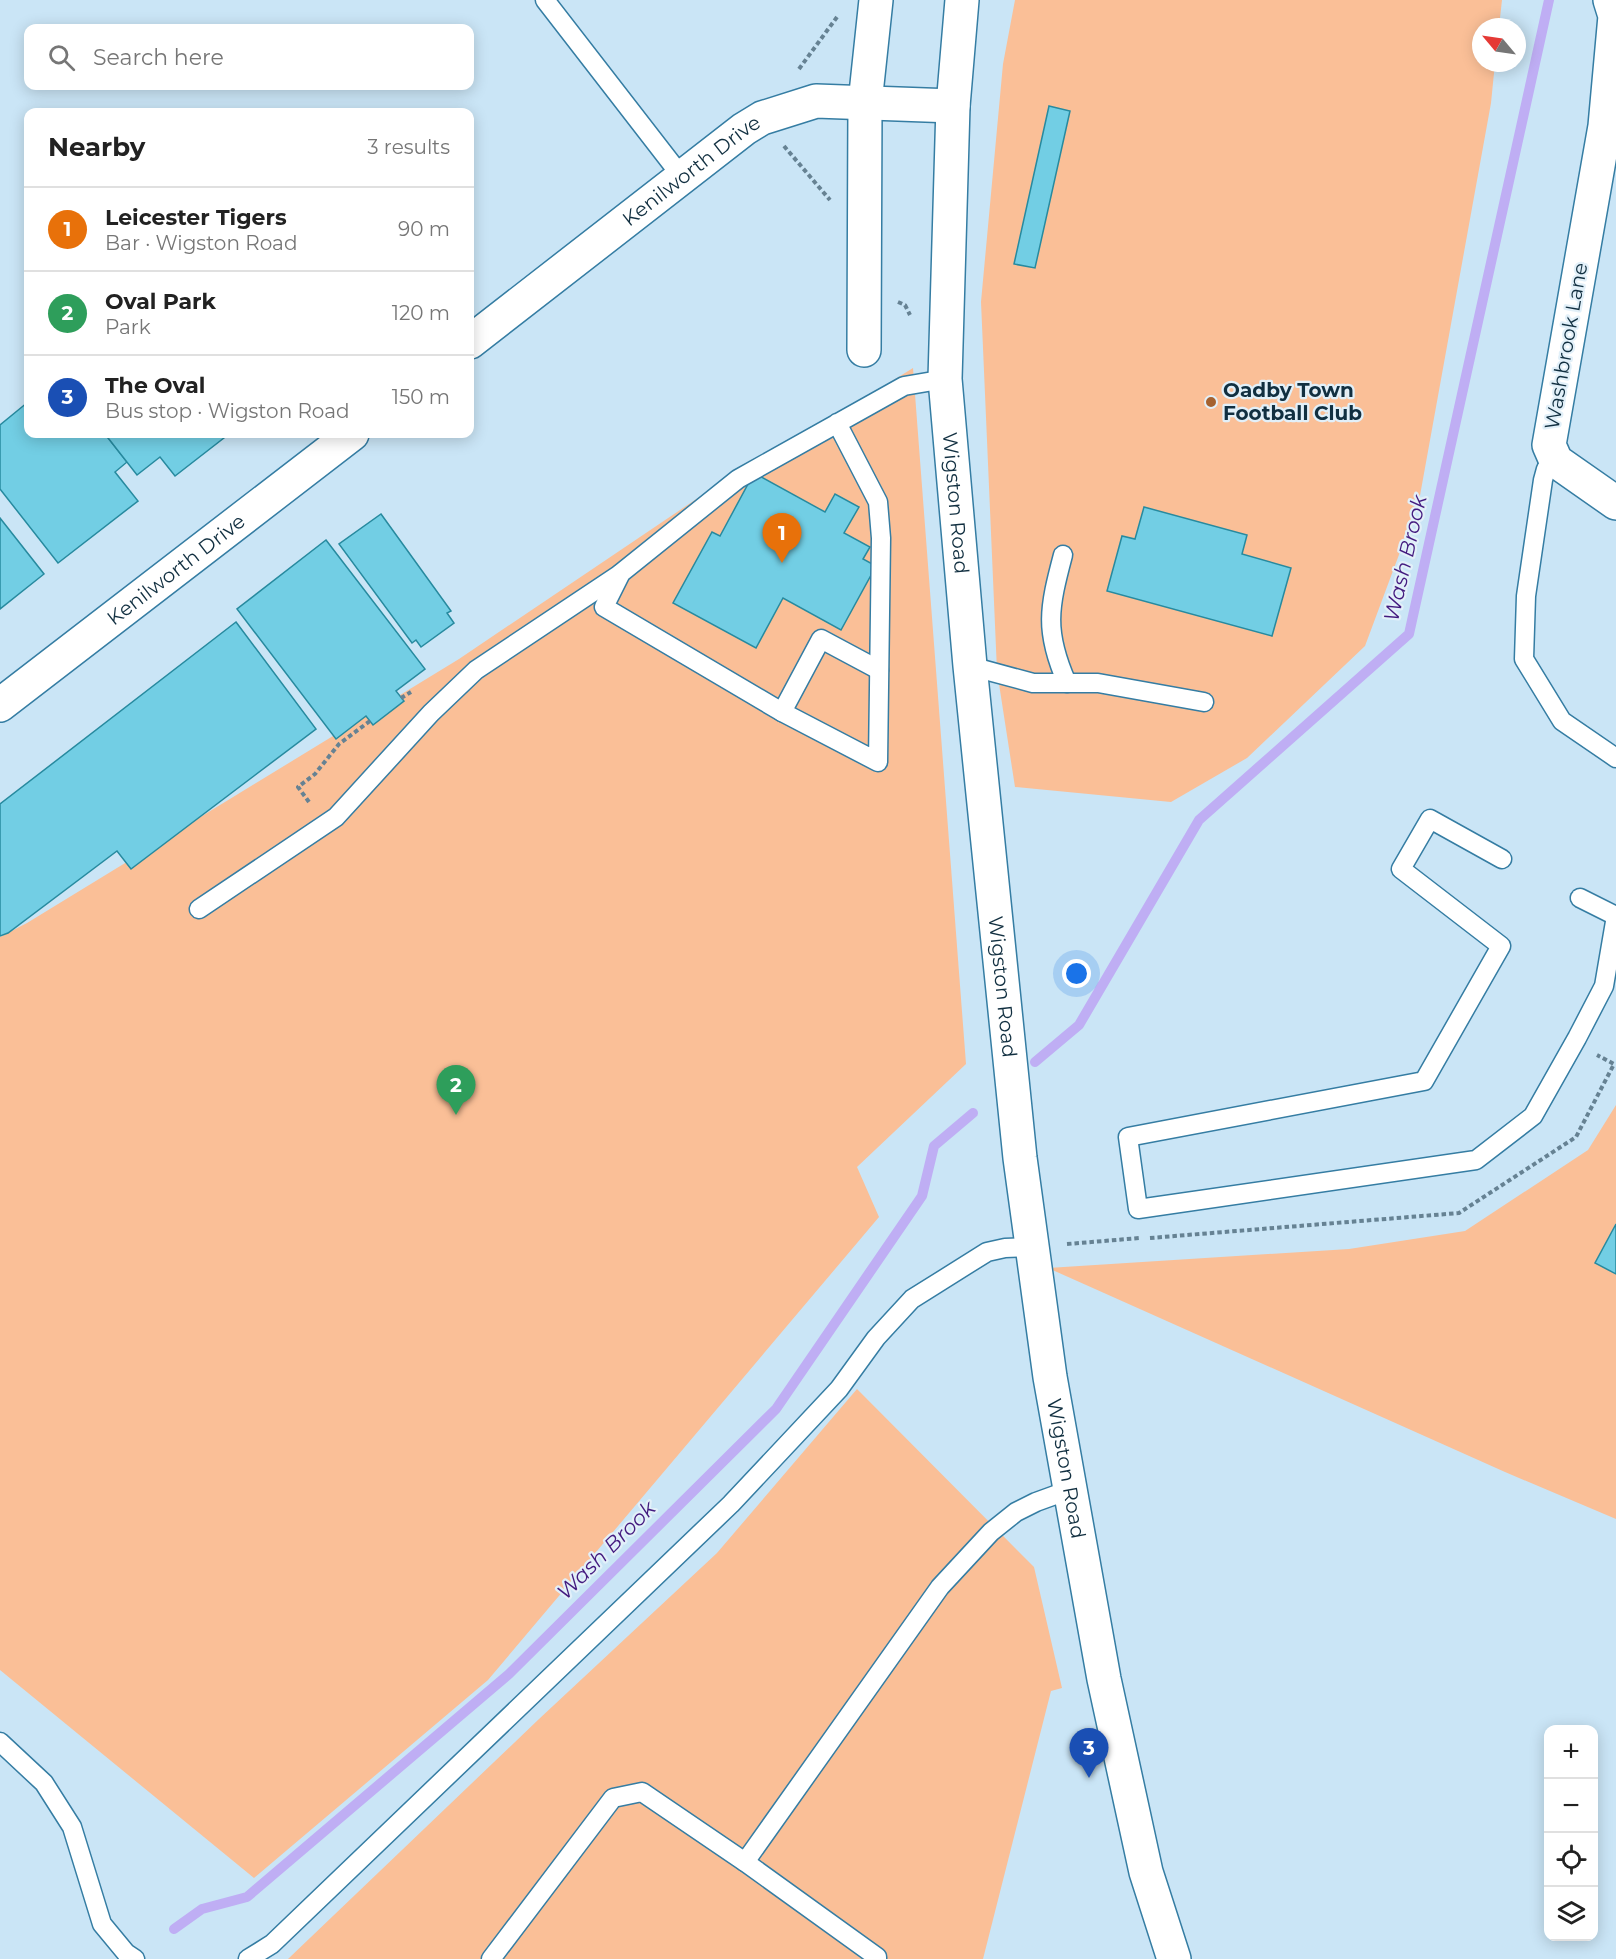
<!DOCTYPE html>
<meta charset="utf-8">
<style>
:root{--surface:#fff;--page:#f2f2f2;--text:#222;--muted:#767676;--line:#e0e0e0;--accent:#d93025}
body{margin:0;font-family:Montserrat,sans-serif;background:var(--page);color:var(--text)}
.controls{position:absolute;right:18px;bottom:18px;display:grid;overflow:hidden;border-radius:12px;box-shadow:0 3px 15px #0003}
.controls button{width:54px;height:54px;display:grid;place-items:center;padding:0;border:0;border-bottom:2px solid var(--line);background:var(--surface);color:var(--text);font:30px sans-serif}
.compass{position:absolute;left:1472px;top:18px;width:54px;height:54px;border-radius:50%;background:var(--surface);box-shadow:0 3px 15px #0003;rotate:299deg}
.you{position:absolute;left:1077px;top:974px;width:21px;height:21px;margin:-15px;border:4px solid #fff;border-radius:50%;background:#1a73e8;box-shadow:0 0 0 9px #1a73e833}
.badge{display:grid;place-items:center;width:39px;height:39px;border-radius:50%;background:var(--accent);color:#fff;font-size:20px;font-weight:700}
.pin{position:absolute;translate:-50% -50px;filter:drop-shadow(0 2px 3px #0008)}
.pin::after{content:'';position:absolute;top:32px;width:21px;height:18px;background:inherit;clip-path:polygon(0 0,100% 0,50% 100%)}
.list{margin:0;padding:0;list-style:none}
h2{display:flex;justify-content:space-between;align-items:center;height:78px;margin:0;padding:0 24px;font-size:26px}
h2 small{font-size:20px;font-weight:400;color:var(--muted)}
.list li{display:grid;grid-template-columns:39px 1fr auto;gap:18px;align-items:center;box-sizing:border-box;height:84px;padding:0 24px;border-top:2px solid var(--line)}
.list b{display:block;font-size:22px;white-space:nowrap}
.list p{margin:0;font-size:20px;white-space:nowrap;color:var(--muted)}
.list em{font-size:20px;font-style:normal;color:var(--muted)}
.icon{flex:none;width:33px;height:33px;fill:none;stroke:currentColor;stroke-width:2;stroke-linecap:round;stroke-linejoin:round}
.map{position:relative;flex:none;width:1616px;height:1959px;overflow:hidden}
.search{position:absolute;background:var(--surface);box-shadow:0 3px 15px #0003;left:24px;top:24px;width:450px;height:66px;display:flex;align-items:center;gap:15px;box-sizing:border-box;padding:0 21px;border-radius:12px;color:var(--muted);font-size:22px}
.panel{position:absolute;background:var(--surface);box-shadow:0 3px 15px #0003;left:24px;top:108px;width:450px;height:330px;border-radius:12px}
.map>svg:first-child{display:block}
.green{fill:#fabf97}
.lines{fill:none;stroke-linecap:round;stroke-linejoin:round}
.stream{stroke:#bfaef4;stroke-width:10}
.building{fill:#72cee4;stroke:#278a9f;stroke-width:1.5}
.lane-casing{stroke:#357da3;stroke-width:21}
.street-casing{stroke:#357da3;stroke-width:36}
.secondary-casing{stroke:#357da3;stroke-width:36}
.path{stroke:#668293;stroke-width:4;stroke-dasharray:4.5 3;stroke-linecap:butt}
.lane{stroke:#fff;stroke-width:18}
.street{stroke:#fff;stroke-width:33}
.secondary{stroke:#fff;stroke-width:33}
.poi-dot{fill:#a56230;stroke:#e2f0f9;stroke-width:2}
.labels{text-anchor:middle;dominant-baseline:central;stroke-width:4.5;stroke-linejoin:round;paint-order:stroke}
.street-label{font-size:20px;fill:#112f40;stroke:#e2f0f9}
.poi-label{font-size:20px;font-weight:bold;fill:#112f40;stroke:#e2f0f9;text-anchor:start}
.water-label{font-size:21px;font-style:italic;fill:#431a7f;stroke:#e2f0f9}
</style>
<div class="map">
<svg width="1616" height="1959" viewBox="0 0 1616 1959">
<rect width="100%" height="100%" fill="#cae5f6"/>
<g class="green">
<path d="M1015,0H1502L1499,27H1481V63H1495L1491,103L1419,501L1365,646L1247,758L1171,802L1015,787L997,671L981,302L1003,64Z"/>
<path d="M913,368L966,1064L857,1167L879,1217L488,1680L254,1878L0,1670V937L27,923L459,659L729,477L847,409Z"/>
<path d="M1616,1105V1224L1595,1263L1616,1274V1519L1505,1472L1048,1268L1349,1249L1465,1231L1588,1150Z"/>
<path d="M857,1389L1034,1567L1062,1688L1051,1691L983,1959H288L539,1719L717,1553Z"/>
</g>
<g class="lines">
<g class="stream">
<path d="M1035,1062L1079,1025L1199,820L1409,634L1549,0"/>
<path d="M174,1929L202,1909L247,1897L509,1674L776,1409L922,1196L934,1146L973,1113"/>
</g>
</g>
<g class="building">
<path d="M1049,106L1070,111L1035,268L1014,264Z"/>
<path d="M28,402V434H105L127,462L115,472L138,501L58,563L0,489V425Z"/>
<path d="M105,434H229L175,476L160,457L137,475Z"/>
<path d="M754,473L825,512L835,494L859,507L844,533L870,547L863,559L876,566L841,630L783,598L756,648L673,603L712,532L720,536Z"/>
<path d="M1144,507L1247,535L1242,554L1291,568L1272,636L1107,591L1122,536L1135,539Z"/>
<path d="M381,514L451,611L447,613L454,623L421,647L416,640L412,643L339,544Z"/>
<path d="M0,518L44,574L0,609Z"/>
<path d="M326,540L425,669L396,691L404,701L373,725L366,716L336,739L237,609Z"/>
<path d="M236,622L316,729L131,869L117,851L8,933L0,936V804Z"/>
<path d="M1616,1224V1274L1595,1263Z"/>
</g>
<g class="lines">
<defs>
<g id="lane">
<path d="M545,0L682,177"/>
<path d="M837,423L878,502L881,538L878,762L782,712L604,607L621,573L738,479L904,386L945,379"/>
<path d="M1556,461L1546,469L1543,480L1526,596L1524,659L1562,721L1616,758"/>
<path d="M1063,555C1049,608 1044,631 1067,683"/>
<path d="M970,666L1033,683H1098L1204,702"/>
<path d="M782,712L821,639L879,670"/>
<path d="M1502,859L1430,819L1401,869L1501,946L1424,1081L1128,1137L1138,1209L1476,1160L1533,1116L1577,1038L1604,986L1616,916"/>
<path d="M1580,898L1616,916"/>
<path d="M199,909L336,817L431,713L476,670L620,574"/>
<path d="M0,1742L44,1783L72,1827L102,1924L126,1953L135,1959"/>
<path d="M745,1862L940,1587L991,1532L1016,1512L1036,1502L1069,1490"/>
<path d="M248,1959L272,1944L731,1504L839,1389L876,1338L912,1299L987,1252L1005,1248L1032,1247"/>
<path d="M491,1959L613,1798L642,1792L745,1862L877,1957V1959"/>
</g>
<g id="street">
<path d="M1610,0L1615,16L1605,126L1549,445L1556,461L1616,503"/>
<path id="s1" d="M470,342L744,129L762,118L816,101L953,106"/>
<path d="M864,350L865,103L876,0"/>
<path id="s2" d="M0,705L352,434"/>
</g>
<g id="secondary">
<path id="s3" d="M962,0L953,106L945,379L970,666L1020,1158L1050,1377L1104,1679L1146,1872L1174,1959"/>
</g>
</defs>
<use href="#lane" class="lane-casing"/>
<use href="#street" class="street-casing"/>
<use href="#secondary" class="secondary-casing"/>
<g class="path">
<path d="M799,69L837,17"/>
<path d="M784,146L830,200"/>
<path d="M898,302L905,305L910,315"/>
<path d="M401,698L411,692"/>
<path d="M309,802L298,787L315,774L339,744L370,721"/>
<path d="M1150,1238L1459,1213L1576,1137L1614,1064L1597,1055"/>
<path d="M1067,1244L1140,1238"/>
</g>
<use href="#lane" class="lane"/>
<use href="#street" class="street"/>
<use href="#secondary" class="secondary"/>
</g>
<circle class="poi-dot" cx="1211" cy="402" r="6"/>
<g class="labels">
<g class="street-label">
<text stroke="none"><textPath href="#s1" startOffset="280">Kenilworth Drive</textPath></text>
<text transform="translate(1566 346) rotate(-80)">Washbrook Lane</text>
<text stroke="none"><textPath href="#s3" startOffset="504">Wigston Road</textPath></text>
<text stroke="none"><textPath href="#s2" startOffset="222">Kenilworth Drive</textPath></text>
<text stroke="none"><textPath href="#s3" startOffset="990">Wigston Road</textPath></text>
<text stroke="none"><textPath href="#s3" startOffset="1476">Wigston Road</textPath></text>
</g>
<g class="poi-label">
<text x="1223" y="390">Oadby Town<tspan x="1223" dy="23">Football Club</tspan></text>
</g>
<g class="water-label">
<text transform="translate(1405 558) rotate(-77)">Wash Brook</text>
<text transform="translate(606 1550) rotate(-45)">Wash Brook</text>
</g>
</g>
</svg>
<div class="controls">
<button>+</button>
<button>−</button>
<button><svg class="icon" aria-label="locate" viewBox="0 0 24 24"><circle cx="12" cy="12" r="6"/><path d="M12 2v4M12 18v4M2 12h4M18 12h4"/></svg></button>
<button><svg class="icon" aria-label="layers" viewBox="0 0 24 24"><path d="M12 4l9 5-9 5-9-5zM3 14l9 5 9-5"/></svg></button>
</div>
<svg class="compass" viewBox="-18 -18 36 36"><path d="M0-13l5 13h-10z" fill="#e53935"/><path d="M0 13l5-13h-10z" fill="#767676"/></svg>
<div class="you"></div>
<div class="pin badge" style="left:782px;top:563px;background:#e8710a">1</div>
<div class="pin badge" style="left:456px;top:1115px;background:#2e9e5b">2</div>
<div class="pin badge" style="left:1089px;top:1778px;background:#1a4fb4">3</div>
<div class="search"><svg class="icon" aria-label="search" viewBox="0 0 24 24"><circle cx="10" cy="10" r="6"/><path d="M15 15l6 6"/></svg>Search here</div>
<section class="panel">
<h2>Nearby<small>3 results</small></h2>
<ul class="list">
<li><span class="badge" style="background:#e8710a">1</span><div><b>Leicester Tigers</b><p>Bar · Wigston Road</p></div><em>90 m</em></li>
<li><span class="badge" style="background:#2e9e5b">2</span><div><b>Oval Park</b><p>Park</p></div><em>120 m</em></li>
<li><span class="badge" style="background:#1a4fb4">3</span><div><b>The Oval</b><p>Bus stop · Wigston Road</p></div><em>150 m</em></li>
</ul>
</section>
</div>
